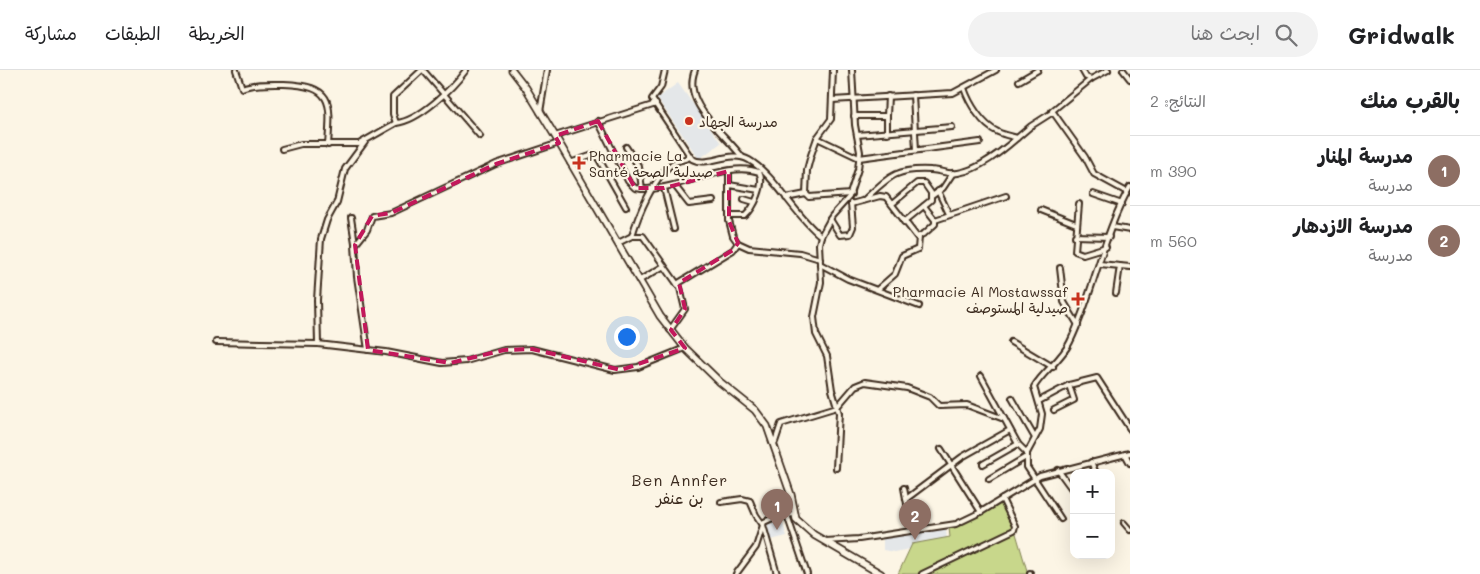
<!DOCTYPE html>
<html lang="ar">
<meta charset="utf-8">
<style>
:root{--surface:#fff;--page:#f2f2f2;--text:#202124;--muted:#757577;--line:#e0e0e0;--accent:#db2777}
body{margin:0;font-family:Mali,"Playpen Sans Arabic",sans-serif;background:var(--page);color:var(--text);direction:rtl}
.controls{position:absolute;right:15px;bottom:15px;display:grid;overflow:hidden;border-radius:10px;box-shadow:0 5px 20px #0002}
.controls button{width:45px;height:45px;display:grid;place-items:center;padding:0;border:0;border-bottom:1px solid var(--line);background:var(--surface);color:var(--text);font:25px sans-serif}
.you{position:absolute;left:626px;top:266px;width:18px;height:18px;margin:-12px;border:4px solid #fff;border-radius:50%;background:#1a73e8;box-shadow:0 0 0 8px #1a73e833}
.badge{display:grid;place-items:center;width:32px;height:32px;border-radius:50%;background:var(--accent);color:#fff;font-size:16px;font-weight:700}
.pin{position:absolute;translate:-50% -41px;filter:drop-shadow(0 1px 2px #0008)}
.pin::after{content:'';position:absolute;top:26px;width:18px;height:15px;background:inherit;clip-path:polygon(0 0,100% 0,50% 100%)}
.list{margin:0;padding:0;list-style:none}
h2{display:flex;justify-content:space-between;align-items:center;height:65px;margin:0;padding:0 20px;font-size:21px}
h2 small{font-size:16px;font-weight:400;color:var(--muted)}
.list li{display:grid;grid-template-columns:32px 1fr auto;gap:15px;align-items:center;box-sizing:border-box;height:70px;padding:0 20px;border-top:1px solid var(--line)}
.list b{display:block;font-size:19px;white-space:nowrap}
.list p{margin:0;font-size:16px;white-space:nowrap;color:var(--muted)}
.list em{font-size:16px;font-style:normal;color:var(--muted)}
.icon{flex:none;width:28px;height:28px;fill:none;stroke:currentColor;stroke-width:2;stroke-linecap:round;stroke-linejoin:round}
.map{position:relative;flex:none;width:1130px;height:504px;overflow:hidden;direction:ltr}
header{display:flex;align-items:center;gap:30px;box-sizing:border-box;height:70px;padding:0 25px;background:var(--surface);border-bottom:1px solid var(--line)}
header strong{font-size:24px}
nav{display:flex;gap:28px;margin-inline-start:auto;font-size:18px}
.search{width:350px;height:45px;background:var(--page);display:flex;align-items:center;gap:12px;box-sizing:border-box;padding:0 18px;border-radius:28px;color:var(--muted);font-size:19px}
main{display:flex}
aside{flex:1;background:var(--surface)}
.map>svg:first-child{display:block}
.built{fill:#e4e7e9}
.green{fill:#c8d78b;stroke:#828054}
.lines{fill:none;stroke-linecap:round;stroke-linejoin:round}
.street-casing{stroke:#3b2a1e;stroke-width:8}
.secondary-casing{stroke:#3b2a1e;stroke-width:9}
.street{stroke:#fcf5e5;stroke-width:4}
.secondary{stroke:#fcf5e5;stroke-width:5.5}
.marked{fill:none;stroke:#c2185b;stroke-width:4;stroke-dasharray:10 6;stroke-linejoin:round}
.poi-dot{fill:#c8321e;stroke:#fcf5e5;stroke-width:2}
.labels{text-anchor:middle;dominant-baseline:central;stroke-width:4.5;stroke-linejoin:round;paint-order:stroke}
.poi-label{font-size:14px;fill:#3b2a1e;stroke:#fcf5e5;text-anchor:start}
.quarter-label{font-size:16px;letter-spacing:1px;fill:#3b2a1e;stroke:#fcf5e5}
</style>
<header>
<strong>Gridwalk</strong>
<div class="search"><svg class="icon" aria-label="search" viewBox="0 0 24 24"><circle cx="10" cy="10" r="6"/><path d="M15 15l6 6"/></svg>ابحث هنا</div>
<nav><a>الخريطة</a><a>الطبقات</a><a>مشاركة</a></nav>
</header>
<main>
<aside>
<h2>بالقرب منك<small>النتائج: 2</small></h2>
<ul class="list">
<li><span class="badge" style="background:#8d6e63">1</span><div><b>مدرسة المنار</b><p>مدرسة</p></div><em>390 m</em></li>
<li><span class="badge" style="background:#8d6e63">2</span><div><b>مدرسة الازدهار</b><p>مدرسة</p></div><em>560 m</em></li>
</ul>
</aside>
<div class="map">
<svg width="1130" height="504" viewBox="0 0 1130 504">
<rect width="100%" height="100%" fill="#fcf5e5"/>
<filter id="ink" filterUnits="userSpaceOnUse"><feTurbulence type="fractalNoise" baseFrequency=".02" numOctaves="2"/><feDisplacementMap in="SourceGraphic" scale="10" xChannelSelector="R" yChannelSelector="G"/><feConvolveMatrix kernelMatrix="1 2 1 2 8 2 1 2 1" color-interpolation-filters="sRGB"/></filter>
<g filter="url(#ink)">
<g class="built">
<path d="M678,13L721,73L699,89L657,28Z"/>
<path d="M782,451L787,466L771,470L767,454Z"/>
<path d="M946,459L947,472L894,482L883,480V469Z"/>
</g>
<path class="green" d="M1003,429L1015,460L1028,504H898L912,474L950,467L949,458L977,446Z"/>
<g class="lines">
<defs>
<g id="street">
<path d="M236,0L242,18C254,13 271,14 284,14C334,16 331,32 328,75"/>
<path d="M422,0L393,27V44L396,53C419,51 453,18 466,0"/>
<path d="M423,0L480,66"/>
<path d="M665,0L661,17L652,29L692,89C708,98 730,79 749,90C775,105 795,146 821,166"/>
<path d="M695,0C681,34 725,63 742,87"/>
<path d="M833,0L831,49L817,68L811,85L807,100L806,124L809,127L851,124"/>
<path d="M1082,0L1086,7L1091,9"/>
<path d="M1123,0L1130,9"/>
<path d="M1019,11L1038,0"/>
<path d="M964,18C969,33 982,55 998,62C1004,65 1011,66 1017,68L1031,56L1053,42L1085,87L1094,104L1127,122"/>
<path d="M913,25L916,80"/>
<path d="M832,30L953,23L996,0"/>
<path d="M1052,41L1091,9L1108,0"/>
<path d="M540,42L547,0"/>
<path d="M854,46H887L888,26"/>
<path d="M598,51L628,111L635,118C675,125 724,89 759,102C766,114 754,138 745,146H729"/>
<path d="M887,63V46"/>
<path d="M857,65L952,57"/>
<path d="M555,66L656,34"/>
<path d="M817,68L859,88L980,72"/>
<path d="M626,77L639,97L642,119"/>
<path d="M282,79L301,74H359L396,53"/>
<path d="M570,93L596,84L626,137"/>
<path d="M729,101V151L733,166L738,173L749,178L800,183L820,189"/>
<path d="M729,115L759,120"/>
<path d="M675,116L689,134L713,131"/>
<path d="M664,118L674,159"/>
<path d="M938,121L949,144"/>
<path d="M1093,124L1122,134"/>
<path d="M932,126L943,118L953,103"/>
<path d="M786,128L806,124"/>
<path d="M744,129L754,132"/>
<path d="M864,130C889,107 895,98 931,100C940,100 948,105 958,103C979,100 1002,81 1017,68"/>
<path d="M851,134L880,126L886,127L917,167L925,163L935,154V150L924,136"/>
<path d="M892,134L917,113H924L931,123V130L904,152"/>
<path d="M1079,134L1075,181L1083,184L1106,177"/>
<path d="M1041,140L1076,154"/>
<path d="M351,148L355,173"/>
<path d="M830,149L840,165L850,164L853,157L851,133"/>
<path d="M935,150L1006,126"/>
<path d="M1112,157L1130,160"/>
<path d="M632,166C638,145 654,107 672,94C677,90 685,90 690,87"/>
<path d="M1075,166L1109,167"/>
<path d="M618,173L632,166H643L680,218L685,239L670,260"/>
<path d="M820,194L848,209L919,236"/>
<path d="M1100,194L1130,197"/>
<path d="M1060,198L1064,232L1078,255"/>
<path d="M640,210L664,196"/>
<path d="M677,214L733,180L738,173"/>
<path d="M878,219L895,204L902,186L918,179L919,167"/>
<path d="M1116,223L1120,196"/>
<path d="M216,272L318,274L386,282L442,293L466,291L504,280L532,279L615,300L638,297L685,278"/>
<path d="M1011,272L1053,297"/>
<path d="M318,274L317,230L321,169L327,150L337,132L345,99L365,72"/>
<path d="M368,280L357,207L355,175L367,160L372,146L391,143L496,94L559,73"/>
<path d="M981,306L1018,374L1027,383"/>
<path d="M1012,328L1035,368"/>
<path d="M1039,331L1069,315L1097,308L1130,359"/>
<path d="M1054,340L1074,330L1069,315"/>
<path d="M775,372L781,354L837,337L855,316L865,312L907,318L930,327L939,336L967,335L1004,349"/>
<path d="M941,379L981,442"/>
<path d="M1125,384L1130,393"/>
<path d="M1091,392L1096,403"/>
<path d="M983,394L1018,374"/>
<path d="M836,398L839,343L832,320L827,286L816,264L814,247L821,212L819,174L821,166L832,146L849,127L858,99L860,82L855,55L852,0"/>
<path d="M1058,400L1074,422"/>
<path d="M989,409L1026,387"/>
<path d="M904,418L912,460"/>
<path d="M906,429L962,387L1010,360"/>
<path d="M721,432L742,429L750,431L756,445L763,455L777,504"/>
<path d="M787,445L807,504"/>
<path d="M1061,449L1027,397V383L1040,359L1042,344L1034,317C1044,300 1061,291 1070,272C1094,223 1103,163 1130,117"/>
<path d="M1124,453L1130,460"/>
<path d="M825,471L859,469L956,454L981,442L1040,406L1130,383"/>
<path d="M736,504L756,477L764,452L775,447L793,444"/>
<path d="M922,504L1014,460L1015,456L1002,429"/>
<path d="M1030,504V503"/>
</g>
<path id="secondary" d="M512,0L526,18L555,66L660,246L685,278L720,312L755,340L767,356L791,425L796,449L814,465L881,504"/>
</defs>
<use href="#street" class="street-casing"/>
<use href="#secondary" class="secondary-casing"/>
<use href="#street" class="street"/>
<use href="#secondary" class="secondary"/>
</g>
</g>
<path class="marked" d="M598,51L635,118H664L729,101V151L738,173L733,180L679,213L685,239L671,260L685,278L621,300L532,279L504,280L450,293L368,280L355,175L372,146L391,143L496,94L559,73L555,66Z"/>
<g class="poi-dot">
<circle cx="689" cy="51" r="5"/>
<path d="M576.5 85.5h5v5h5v5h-5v5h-5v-5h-5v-5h5z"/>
<path d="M1075.5 221.5h5v5h5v5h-5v5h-5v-5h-5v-5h5z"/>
</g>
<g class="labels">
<g class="poi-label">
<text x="699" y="51">مدرسة الجهاد</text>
<text x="589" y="85">Pharmacie La<tspan x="589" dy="16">Santé صيدلية الصحة</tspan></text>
<text x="1068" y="221" text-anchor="end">Pharmacie Al Mostawssaf<tspan x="1068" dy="16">صيدلية المستوصف</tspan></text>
</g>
<g class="quarter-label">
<text x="680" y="409">Ben Annfer<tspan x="680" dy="18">بن عنفر</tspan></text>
</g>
</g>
</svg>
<div class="controls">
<button>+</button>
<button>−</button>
</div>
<div class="you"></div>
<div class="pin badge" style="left:777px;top:460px;background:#8d6e63">1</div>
<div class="pin badge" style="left:915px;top:470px;background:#8d6e63">2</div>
</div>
</main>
